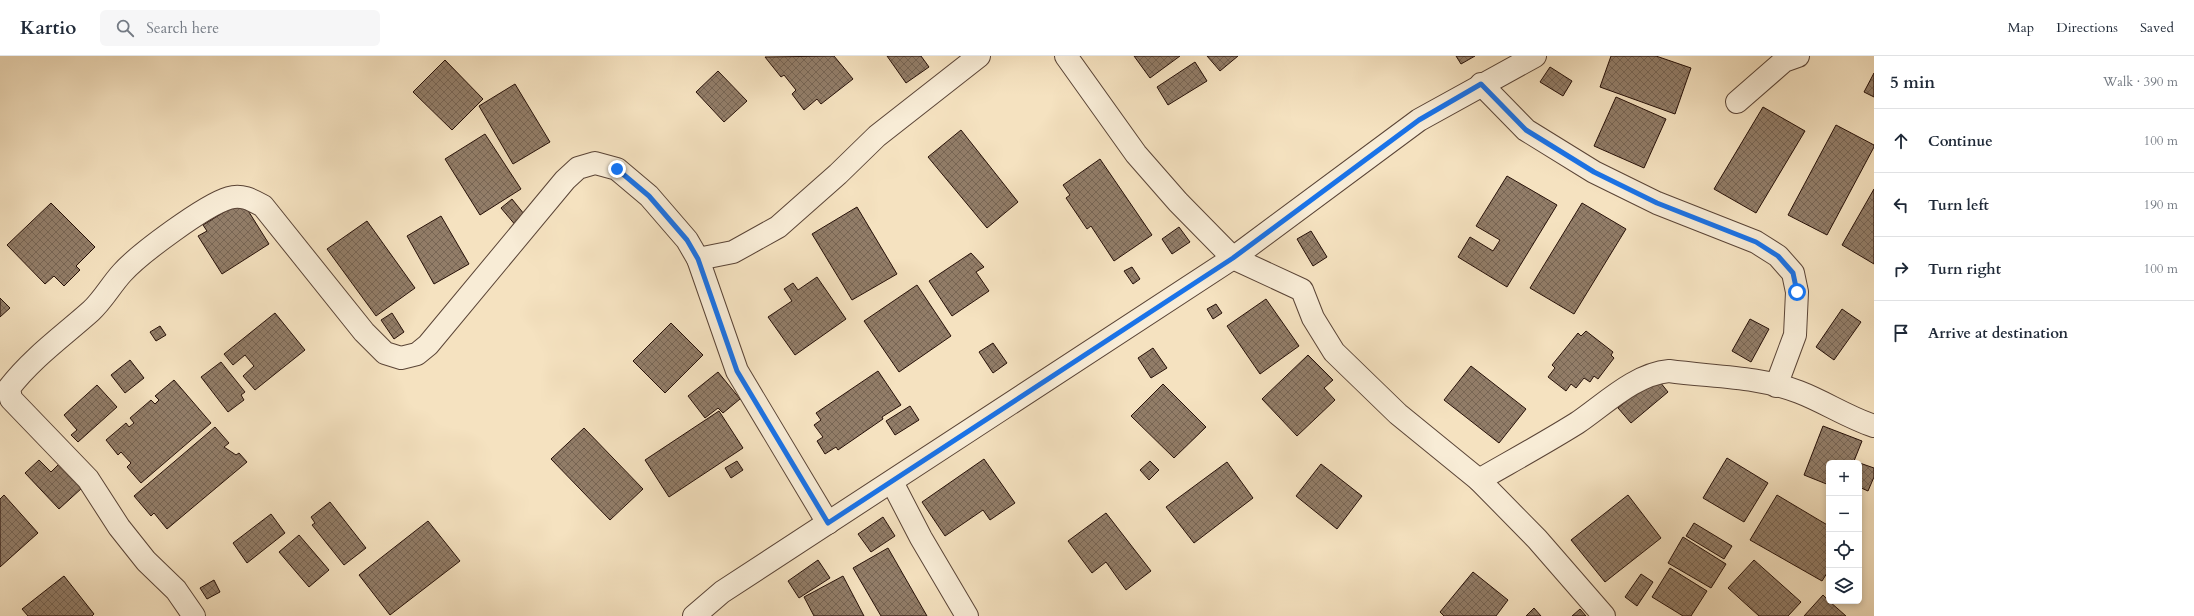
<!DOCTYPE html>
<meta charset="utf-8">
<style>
:root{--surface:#fff;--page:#f6f6f7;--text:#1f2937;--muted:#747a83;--line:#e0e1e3}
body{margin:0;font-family:Cardo,serif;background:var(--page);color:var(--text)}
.controls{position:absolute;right:12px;bottom:12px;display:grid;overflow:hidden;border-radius:6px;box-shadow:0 2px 6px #0003}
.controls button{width:36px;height:36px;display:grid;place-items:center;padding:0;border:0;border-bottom:1px solid var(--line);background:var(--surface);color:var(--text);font:20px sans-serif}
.stop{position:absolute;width:12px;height:12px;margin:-9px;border:3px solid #1a73e8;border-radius:50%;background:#fff}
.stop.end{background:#1a73e8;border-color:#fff;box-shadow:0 1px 4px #0008}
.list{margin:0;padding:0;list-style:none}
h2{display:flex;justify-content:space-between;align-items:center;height:52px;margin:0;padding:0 16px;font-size:17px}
h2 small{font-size:13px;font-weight:400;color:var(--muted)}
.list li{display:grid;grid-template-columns:26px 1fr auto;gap:12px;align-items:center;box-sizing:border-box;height:64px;padding:0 16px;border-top:1px solid var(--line)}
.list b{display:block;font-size:15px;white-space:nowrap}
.list em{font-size:13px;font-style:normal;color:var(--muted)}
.icon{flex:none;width:22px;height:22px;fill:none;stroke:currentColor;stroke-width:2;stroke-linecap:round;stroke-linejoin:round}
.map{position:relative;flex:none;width:1874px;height:560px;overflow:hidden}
header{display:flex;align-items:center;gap:24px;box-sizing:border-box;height:56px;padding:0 20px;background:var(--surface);border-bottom:1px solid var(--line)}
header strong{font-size:19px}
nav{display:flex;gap:22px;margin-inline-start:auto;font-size:14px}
.search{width:280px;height:36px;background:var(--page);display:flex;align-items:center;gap:10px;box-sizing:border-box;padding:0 14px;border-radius:6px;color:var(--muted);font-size:15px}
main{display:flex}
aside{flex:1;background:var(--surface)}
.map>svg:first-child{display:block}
.building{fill:url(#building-cross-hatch);stroke:#261008}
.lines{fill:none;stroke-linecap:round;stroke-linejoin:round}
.minor-casing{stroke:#5a4436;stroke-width:24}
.minor{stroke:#f8ecd6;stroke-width:22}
.route{stroke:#1a73e8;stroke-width:5}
</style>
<header>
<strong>Kartio</strong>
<div class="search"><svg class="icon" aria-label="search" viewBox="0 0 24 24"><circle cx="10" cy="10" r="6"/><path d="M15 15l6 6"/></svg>Search here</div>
<nav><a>Map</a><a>Directions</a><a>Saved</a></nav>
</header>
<main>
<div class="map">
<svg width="1874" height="560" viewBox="0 0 1874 560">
<defs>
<pattern id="building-cross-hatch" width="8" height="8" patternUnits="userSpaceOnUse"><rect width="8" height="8" fill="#927d68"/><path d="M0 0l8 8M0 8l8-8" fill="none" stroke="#776554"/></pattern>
</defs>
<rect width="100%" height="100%" fill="#f5e2c0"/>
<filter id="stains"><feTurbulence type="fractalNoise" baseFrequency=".005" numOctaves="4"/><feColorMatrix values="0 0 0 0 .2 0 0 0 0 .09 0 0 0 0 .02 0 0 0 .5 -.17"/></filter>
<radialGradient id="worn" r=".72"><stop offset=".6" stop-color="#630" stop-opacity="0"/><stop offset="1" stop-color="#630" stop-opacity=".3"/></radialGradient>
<g class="building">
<path d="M834,0L853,23L821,48L817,43L804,54L792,38L796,34L784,19L781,21L765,1Z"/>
<path d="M887,0H921L929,11L906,27Z"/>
<path d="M1134,0H1180L1150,22Z"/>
<path d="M1207,0H1238L1220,15Z"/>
<path d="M1456,0H1475L1461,8Z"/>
<path d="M1611,0H1656L1691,12L1675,58L1600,31Z"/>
<path d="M445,4L483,43L452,74L413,36Z"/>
<path d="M1195,6L1207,25L1168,49L1157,31Z"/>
<path d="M1550,11L1572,25L1563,40L1540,26Z"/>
<path d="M718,15L747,45L724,66L696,36Z"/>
<path d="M1874,17V41L1864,36Z"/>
<path d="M515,28L550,86L513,108L479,50Z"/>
<path d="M1616,41L1666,63L1644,112L1594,90Z"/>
<path d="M1763,51L1805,75L1756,157L1714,133Z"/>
<path d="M1836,69L1874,89V91L1827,179L1788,159Z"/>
<path d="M961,74L1018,146L987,172L928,101Z"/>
<path d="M485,78L521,133L480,159L445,103Z"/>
<path d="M1100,103L1152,179L1114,205L1091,170L1087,173L1066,142L1070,139L1063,129Z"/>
<path d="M1507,120L1557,149L1507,231L1458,201L1470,181L1493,195L1500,184L1476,170Z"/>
<path d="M1874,133V208L1842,189Z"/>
<path d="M512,143L528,163L517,171L501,152Z"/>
<path d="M242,145L269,188L222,218L198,180L207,175L203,169Z"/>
<path d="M51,147L95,191L76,210L80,214L64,230L54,220L45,228L7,189Z"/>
<path d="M1582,147L1626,173L1574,258L1530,232Z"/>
<path d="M857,151L897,218L852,244L812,178Z"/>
<path d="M441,160L469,208L434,228L407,180Z"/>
<path d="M367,165L415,232L376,260L327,193Z"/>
<path d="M1179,171L1190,186L1172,198L1162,183Z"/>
<path d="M1311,175L1327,201L1313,210L1297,183Z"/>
<path d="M971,197L984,211L976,216L989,235L952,260L929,225Z"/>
<path d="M1132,211L1140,223L1133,228L1124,215Z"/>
<path d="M817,221L846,263L795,299L768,261L792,245L784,233L793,227L798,234Z"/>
<path d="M917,229L951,280L899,316L864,265Z"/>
<path d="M0,242L10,252L0,261Z"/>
<path d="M1266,243L1299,290L1260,318L1227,270Z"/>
<path d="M1216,248L1222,257L1213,263L1207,253Z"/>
<path d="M1842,253L1861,266L1834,304L1816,291Z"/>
<path d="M275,257L305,294L255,334L243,320L254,310L245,299L233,309L224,298Z"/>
<path d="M392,257L404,276L394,283L381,264Z"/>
<path d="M1750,263L1769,273L1751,306L1732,295Z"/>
<path d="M671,267L703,299L665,337L633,305Z"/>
<path d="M160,270L166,279L156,285L150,276Z"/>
<path d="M1586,275L1613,296L1611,299L1614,302L1598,323L1594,320L1590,326L1584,322L1576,332L1571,328L1566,335L1548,321L1555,312L1552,309L1578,277L1581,280Z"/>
<path d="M993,287L1007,307L993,317L979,296Z"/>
<path d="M1153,292L1167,312L1151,322L1138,302Z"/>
<path d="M1308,299L1333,324L1324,332L1335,344L1297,380L1262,343Z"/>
<path d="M130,304L144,322L125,337L111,319Z"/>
<path d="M221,306L245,336L241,339L244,344L228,356L201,321Z"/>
<path d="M1471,310L1526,353L1499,387L1444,344Z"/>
<path d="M878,315L901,349L882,361L883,363L838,394L836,391L825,398L817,385L823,381L814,369L821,364L816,357Z"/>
<path d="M718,316L740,343L723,357L718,352L705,362L688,340Z"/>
<path d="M1656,321L1668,336L1631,367L1618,352Z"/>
<path d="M174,324L211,367L141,427L127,411L131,407L121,396L118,399L106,384L126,367L129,371L134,367L130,362L151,344L155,348L159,344L155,340Z"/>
<path d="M1163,328L1206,371L1174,402L1131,360Z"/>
<path d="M97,329L117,351L78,386L71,379L77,374L64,359Z"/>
<path d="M910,350L919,364L895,379L886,365Z"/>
<path d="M719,355L743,392L669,441L645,404Z"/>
<path d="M1823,370L1862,385L1854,405L1874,412V421L1868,435L1859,431V407H1829V429L1804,419Z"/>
<path d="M215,371L229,387L224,391L236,399L239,397L247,406L167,473L154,457L151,460L134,440Z"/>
<path d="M584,372L643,433L610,464L551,403Z"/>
<path d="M1727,402L1768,427L1744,466L1703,442Z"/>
<path d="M984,403L1015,447L990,464L983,454L945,480L922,446Z"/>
<path d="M39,404L51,416L59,408L82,432L59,453L25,417Z"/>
<path d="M737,405L743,414L731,422L725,412Z"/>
<path d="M1150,405L1159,414L1149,424L1140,414Z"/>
<path d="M1227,406L1253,442L1194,487L1166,451Z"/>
<path d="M1321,408L1362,440L1337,473L1296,440Z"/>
<path d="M4,439L38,477L0,511V443Z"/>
<path d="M1628,439L1661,482L1605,526L1571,484Z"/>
<path d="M1777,439L1829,470V514L1822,525L1750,484Z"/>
<path d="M330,446L366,492L344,509L312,469L315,467L311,461Z"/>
<path d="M1106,457L1151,515L1126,534L1106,506L1092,517L1068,485Z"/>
<path d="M271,458L285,477L247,507L233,487Z"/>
<path d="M883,461L895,480L871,496L858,478Z"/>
<path d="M428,465L460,505L390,559L359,519Z"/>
<path d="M1694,467L1732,490L1724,503L1686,480Z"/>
<path d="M299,479L329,514L309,531L279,496Z"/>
<path d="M1683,481L1726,508L1711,532L1668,507Z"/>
<path d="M888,492L927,560H881L853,512Z"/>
<path d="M818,504L830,522L799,542L788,525Z"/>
<path d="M1754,504L1801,546L1788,560H1759L1728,532Z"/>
<path d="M1670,512L1707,535L1691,560H1683L1652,541Z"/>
<path d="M1473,516L1508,544L1496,560H1444L1440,556Z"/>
<path d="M1641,518L1653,526L1637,550L1625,541Z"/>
<path d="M64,520L94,558L92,560H28L22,553Z"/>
<path d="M843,520L864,560H814L804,541Z"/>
<path d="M214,524L220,536L207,543L200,532Z"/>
<path d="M1823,539L1829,545L1846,560H1804Z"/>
<path d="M1534,552L1541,560H1526Z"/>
<path d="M1580,553L1586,560H1572Z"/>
</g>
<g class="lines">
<defs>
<g id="minor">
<path d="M1066,0L1136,98L1178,146L1233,202L1302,234L1313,262L1334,296L1398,358L1479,424L1537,483L1604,560"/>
<path d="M1481,28L1526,74L1594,116L1657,147L1756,186L1778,200L1793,217L1797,236L1795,279L1776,330"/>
<path d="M1737,46L1784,5L1798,0"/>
<path d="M698,203L733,196L778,171L838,118L877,80L979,0"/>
<path d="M1479,424C1512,405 1545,387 1577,367C1605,348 1635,318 1669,315C1712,321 1758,320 1799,336C1825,346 1847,361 1874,370"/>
<path d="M892,426L921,482L967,560"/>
<path d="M194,560L176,534L146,505L119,471L88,423L11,343L9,332C32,302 63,280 91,255C103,244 111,229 122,217C139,198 205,149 229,142C242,138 252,144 263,150L364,276L385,297L401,302L417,298L428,289L565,124L578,112L595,107L617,113L649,140L687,184L698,203L737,315L828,467"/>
<path d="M694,560L722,536L1233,202L1419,64L1535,0"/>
</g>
</defs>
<use href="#minor" class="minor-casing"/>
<use href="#minor" class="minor"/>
</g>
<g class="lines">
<path class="route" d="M617,113L649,140L687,184L698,203L737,315L828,467L1233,202L1419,64L1481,28L1526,74L1594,116L1657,147L1756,186L1778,200L1793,217L1797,236"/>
</g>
<rect width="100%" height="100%" filter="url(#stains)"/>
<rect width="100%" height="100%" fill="url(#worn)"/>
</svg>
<div class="controls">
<button>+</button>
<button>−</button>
<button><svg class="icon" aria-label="locate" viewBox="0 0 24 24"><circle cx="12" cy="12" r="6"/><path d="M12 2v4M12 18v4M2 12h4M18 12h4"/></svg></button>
<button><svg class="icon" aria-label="layers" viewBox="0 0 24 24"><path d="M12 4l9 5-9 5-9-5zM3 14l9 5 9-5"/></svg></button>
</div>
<div class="stop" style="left:1797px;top:236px"></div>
<div class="stop end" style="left:617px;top:113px"></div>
</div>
<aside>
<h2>5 min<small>Walk · 390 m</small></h2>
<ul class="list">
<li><svg class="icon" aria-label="ahead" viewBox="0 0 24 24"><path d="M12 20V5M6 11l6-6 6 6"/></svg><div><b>Continue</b></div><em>100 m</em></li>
<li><svg class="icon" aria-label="left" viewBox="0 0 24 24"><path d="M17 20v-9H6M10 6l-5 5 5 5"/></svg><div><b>Turn left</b></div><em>190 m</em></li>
<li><svg class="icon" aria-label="right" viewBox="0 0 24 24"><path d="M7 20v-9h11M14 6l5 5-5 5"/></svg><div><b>Turn right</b></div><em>100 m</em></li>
<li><svg class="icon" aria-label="arrive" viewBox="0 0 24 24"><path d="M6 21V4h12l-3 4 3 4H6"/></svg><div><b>Arrive at destination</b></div></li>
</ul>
</aside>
</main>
